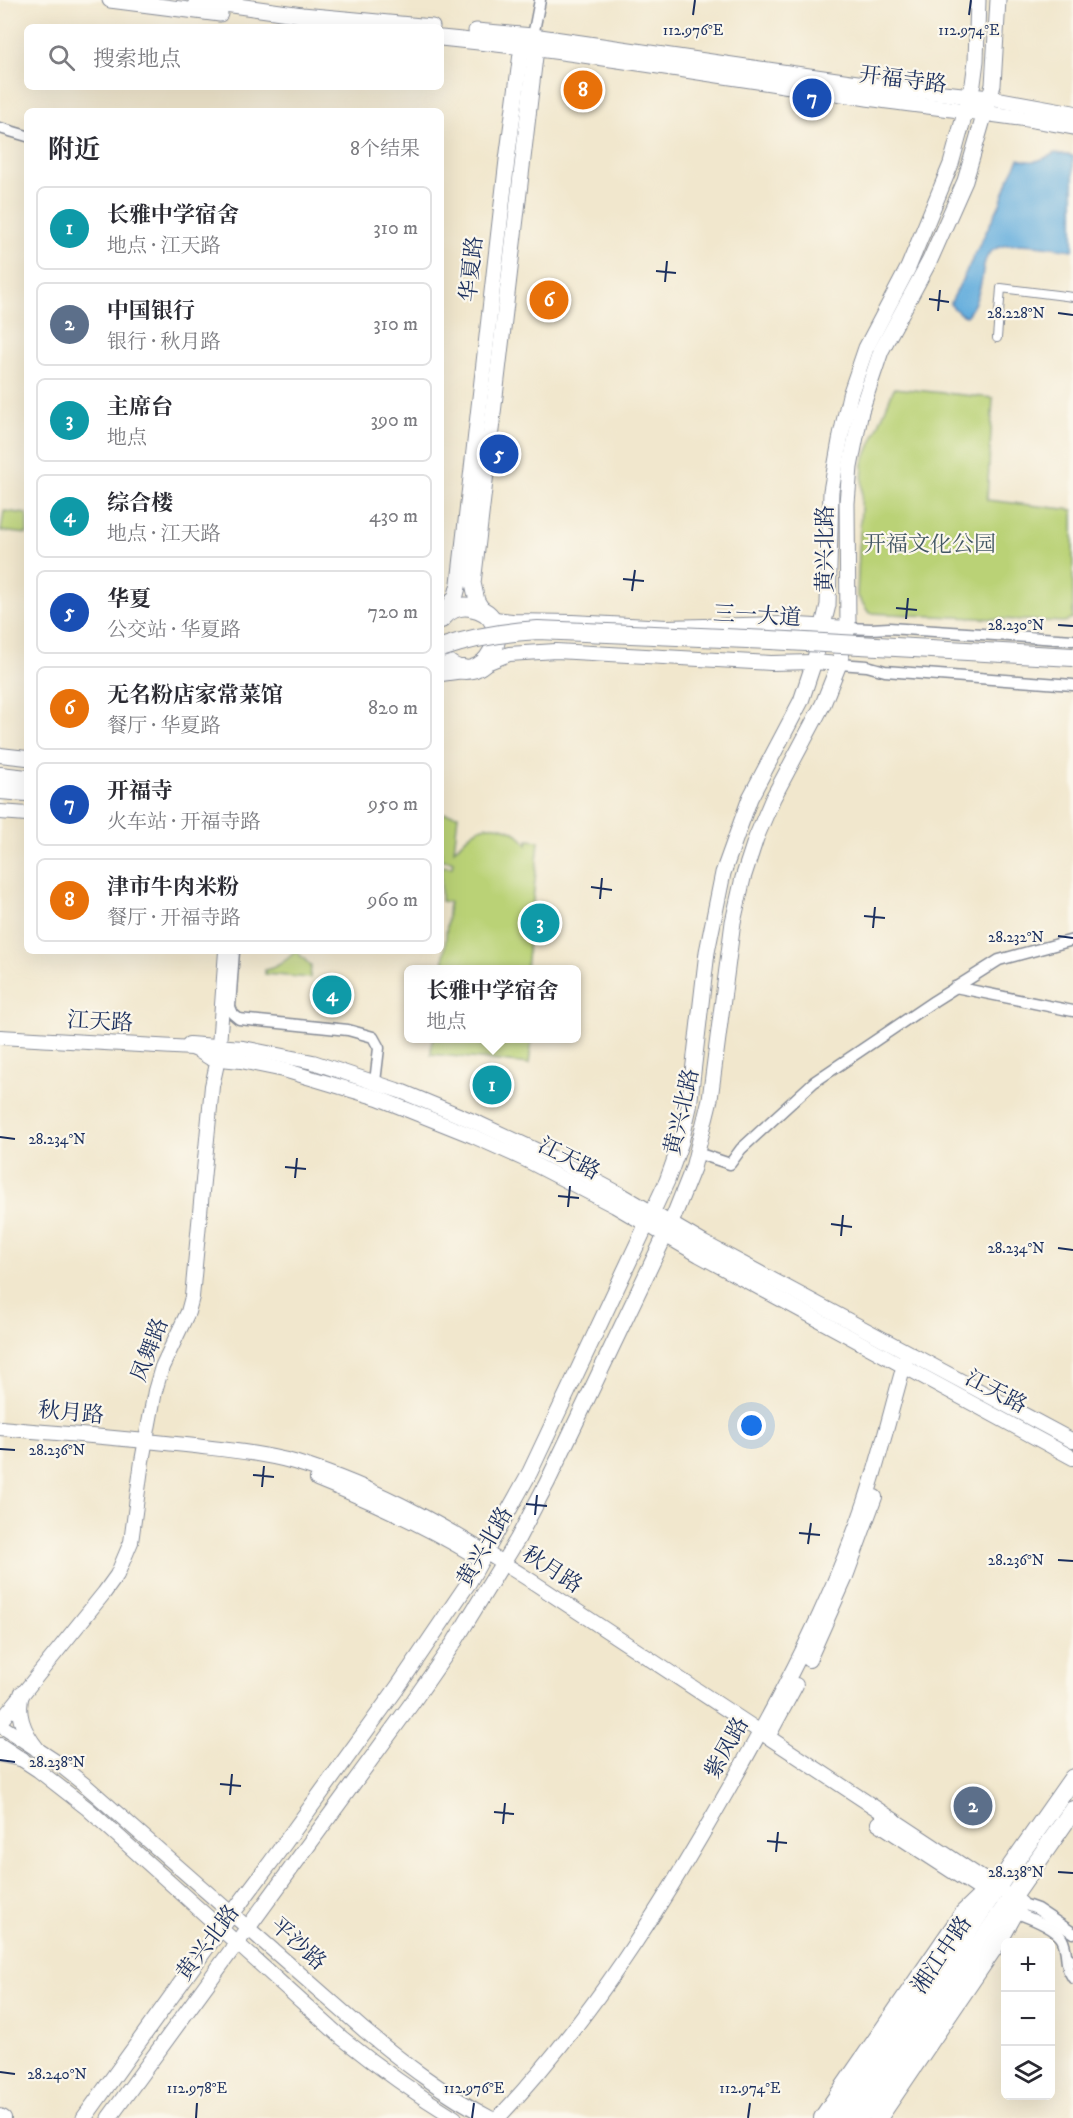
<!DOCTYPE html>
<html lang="zh">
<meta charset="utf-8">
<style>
:root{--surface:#fff;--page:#f7f7f7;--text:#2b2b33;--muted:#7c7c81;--line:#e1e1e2;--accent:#d1495b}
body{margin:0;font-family:"IM FELL DW Pica","Noto Serif SC",serif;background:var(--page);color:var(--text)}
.controls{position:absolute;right:18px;bottom:18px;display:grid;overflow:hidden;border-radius:9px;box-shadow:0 6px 24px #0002}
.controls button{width:54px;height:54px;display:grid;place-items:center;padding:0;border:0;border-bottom:2px solid var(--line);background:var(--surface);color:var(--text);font:30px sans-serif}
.you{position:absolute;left:752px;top:1426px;width:21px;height:21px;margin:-15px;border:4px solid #fff;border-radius:50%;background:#1a73e8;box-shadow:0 0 0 9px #1a73e833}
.badge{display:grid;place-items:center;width:39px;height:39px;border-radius:50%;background:var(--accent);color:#fff;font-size:20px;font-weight:700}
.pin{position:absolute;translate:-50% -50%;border:3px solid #fff;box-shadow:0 2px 6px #0006}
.popup{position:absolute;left:404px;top:965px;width:177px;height:78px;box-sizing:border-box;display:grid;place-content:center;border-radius:9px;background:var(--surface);filter:drop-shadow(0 2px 4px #0005);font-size:20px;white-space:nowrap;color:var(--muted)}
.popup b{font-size:22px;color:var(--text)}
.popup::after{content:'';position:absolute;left:50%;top:100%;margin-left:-12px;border:12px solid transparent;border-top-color:var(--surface)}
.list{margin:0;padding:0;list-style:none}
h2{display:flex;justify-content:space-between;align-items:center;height:78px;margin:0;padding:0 24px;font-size:26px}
h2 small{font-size:20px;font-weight:400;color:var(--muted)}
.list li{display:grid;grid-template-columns:39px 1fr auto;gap:18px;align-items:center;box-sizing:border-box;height:84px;margin:0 12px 12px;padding:0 12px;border:2px solid var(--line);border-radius:9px}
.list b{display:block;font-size:22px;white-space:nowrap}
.list p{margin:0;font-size:20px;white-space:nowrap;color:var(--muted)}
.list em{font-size:20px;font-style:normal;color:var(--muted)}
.icon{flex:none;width:33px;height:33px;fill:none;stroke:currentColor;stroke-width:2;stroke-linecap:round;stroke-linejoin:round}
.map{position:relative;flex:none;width:1073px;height:2118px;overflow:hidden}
.search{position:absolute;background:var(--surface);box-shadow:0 6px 24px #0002;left:24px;top:24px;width:420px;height:66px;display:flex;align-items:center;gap:15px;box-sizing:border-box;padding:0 21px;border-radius:9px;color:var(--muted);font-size:22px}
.panel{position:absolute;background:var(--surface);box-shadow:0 6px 24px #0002;left:24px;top:108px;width:420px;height:846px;border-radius:9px}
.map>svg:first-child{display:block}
.green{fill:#bad276;stroke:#6a806a;stroke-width:1.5}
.water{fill:#65aedd;stroke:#406e9e;stroke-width:1.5}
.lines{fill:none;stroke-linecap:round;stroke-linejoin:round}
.pedestrian-casing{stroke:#868b96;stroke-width:10}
.minor-casing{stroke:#868b96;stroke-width:13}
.tertiary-casing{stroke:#868b96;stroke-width:16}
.secondary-casing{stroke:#868b96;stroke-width:17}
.primary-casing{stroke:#868b96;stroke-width:20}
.trunk-casing{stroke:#868b96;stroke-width:20}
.pedestrian{stroke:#fff;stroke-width:8}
.minor{stroke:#fff;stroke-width:10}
.tertiary{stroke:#fff;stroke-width:14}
.secondary{stroke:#fff;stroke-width:15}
.primary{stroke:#fff;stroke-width:18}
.trunk{stroke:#fff;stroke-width:18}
.trunk-bridge-casing{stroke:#868b96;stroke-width:20;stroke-linecap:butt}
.trunk-bridge{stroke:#fff;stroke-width:18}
.ticks{fill:none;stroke:#1b2f5e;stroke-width:2}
.labels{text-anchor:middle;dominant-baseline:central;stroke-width:4.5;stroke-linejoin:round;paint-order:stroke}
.street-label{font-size:22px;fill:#1b2f5e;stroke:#fbf7ec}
.park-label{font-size:22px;fill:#435864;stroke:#fbf7ec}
.ticks-label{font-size:15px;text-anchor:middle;fill:#1b2f5e;stroke:#fbf7ec;stroke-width:4.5;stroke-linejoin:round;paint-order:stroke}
</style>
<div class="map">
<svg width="1073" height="2118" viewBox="0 0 1073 2118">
<rect width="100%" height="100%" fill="#fbf7ec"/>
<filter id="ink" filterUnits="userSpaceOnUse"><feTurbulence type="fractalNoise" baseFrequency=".0167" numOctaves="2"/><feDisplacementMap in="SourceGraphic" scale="12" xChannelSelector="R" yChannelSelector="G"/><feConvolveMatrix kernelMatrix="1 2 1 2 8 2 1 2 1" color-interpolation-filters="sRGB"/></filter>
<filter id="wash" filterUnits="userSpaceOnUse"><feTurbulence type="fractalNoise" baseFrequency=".008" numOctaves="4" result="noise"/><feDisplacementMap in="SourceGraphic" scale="24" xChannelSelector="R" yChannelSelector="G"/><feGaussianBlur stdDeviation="1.35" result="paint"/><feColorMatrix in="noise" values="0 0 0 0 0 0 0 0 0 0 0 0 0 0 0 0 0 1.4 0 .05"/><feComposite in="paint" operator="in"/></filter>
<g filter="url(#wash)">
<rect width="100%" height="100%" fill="#f1e7cd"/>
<g class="green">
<path d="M894,388L993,398L987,500L1073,510V619L1064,622L869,613L857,595L863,463Z"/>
<path d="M4,511L27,514V534L1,531Z"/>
<path d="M441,813L458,815L454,850C461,843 467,835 476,830C493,820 518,829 527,845L528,840L539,841L526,969H443L449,902L441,901V866L452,867L453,861L441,860Z"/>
<path d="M296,951L311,966L310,978L265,974V970C277,968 287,960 296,951Z"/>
<path d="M432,1039H532L529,1064L431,1054Z"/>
</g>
<path class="water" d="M1055,153L1073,156V250C1053,248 1006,237 991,252C984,258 983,269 982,278C979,292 976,305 966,316L959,313L950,304L1000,204L1009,178L1019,159C1034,164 1042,160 1055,153Z"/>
</g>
<g filter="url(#ink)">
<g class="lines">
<defs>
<path id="pedestrian" d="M997,338L1001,288L1073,297"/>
<g id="minor">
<path d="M533,36L540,0"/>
<path d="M0,128L27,136"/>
<path d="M848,628L871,629L889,628L1073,640"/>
<path d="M839,664L867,666L885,671L1073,685"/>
<path d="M234,951L230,1007L233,1014L239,1019L348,1030L373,1037L379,1048L375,1082"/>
<path d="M955,987L1073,1011"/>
<path d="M697,1153L730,1164L741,1149L814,1082L934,1001L999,960L1073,940"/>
<path d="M1020,1903L1037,1909L1073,1933"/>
<path d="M1014,1912C1028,1917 1055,1927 1062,1939C1066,1946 1066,1955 1067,1963"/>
<path d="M1069,1958L1068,1969L1073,1978"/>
</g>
<g id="tertiary">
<path d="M486,614L495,619L512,621L572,622L667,627L782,624L848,628"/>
<path d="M484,664L509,654L556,651L771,663L814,662L839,664"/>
<path d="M0,755L27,758"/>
<path d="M0,812L27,814"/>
<path d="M0,1037L192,1048L197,1050L210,1058L241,1061L284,1070L378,1098L473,1136L524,1159L615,1206L699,1255L1073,1458"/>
<path d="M189,1044L243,1048L313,1062L403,1092L480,1124L551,1157L622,1195L704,1243L1073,1441"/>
<path d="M0,1428C65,1434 130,1439 195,1446C228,1450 261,1453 294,1462C382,1488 456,1533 533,1582L1003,1892"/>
<path d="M317,1479C372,1501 426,1526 477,1557"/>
<path d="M809,1660L845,1579L875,1497"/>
<path d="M0,1722L104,1593L117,1575L131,1542L142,1461L155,1391L162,1367L188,1312L192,1297L212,1086L218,1059L226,951"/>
<path d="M0,1725L55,1761L85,1785L364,2030C404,2063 444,2094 490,2118"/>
<path d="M768,1737L796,1685"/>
<path d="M0,1745L38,1770L88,1809L342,2038C378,2067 416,2094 455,2118"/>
<path d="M878,1823L993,1898"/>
<path d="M0,2116L4,2118"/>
<path d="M498,2118C592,2019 662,1906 729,1788C781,1696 831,1602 865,1502C881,1454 892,1406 906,1358"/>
</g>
<g id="secondary">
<path d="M110,0L220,14"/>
<path d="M196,0L302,15L432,27"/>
<path d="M476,31L533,36L878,86L990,98L1073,113"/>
<path d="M441,38C582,52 721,76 861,97C932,108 1003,113 1073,127"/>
<path d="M485,614L477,601L473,583L536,48L533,39"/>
<path d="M444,615L456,595L459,583L507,160L522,46L528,40"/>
<path d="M22,1693C15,1714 24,1733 37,1749"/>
<path d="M0,1754L22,1759"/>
<path d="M84,2118L207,1947L271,1862L397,1688L469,1582L530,1472L667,1181L681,1142L689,1107L707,952L723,873L750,798L801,701L814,662L828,605L831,491L841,435L850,395L866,348L908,268L951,164L973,84L976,61L978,0"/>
<path d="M109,2118L412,1703L455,1641L517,1540L547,1483L671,1223L693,1168L710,1099L733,922L743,878L756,838L773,798L823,704L839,664L848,628L847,503L850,467L861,411L881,351L930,260L965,181L993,85L998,0"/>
</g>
<g id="primary">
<path d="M441,619C448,610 459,605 470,607C525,615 483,702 441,657"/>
<path d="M823,2118L964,1913L985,1893"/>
<path d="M842,2118L1010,1868L1073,1778"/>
<path d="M859,2118L1073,1810"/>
<path d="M878,2118L1000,1938L1019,1904"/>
</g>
<g id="trunk">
<path d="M441,672L463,669"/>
<path d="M0,776L27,779"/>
<path d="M0,790L27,792"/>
</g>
</defs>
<use href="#pedestrian" class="pedestrian-casing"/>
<use href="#minor" class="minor-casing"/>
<use href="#tertiary" class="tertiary-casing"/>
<use href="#secondary" class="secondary-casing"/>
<use href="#primary" class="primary-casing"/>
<use href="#trunk" class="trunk-casing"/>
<use href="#pedestrian" class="pedestrian"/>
<use href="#minor" class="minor"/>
<use href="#tertiary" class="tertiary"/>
<use href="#secondary" class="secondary"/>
<use href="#primary" class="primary"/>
<use href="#trunk" class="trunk"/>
<defs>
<path id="trunk-bridge" d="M441,648C473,637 504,632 538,630L770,640L1073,657"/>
</defs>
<use href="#trunk-bridge" class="trunk-bridge-casing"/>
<use href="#trunk-bridge" class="trunk-bridge"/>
</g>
</g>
<path class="ticks" d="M693,15L695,0M969,15L971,0M656,271L676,273M665,282L667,261M929,299L949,302M938,311L940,290M1058,313L1073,315M623,579L644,581M632,591L635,570M896,608L917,610M906,619L908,598M1058,625L1073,626M591,887L612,890M600,899L602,878M864,916L885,918M873,928L875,907M1058,936L1073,938M0,1137L15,1139M285,1167L306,1169M295,1178L297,1158M558,1196L579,1198M568,1207L570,1186M831,1224L852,1227M841,1236L843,1215M1058,1248L1073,1250M0,1449L15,1450M253,1475L274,1477M262,1487L264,1466M526,1504L547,1506M535,1515L537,1495M799,1533L820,1535M808,1544L811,1523M1058,1560L1073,1561M0,1760L15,1762M220,1784L241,1786M230,1795L232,1774M494,1812L514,1814M503,1824L505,1803M767,1841L787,1843M776,1852L778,1832M1058,1872L1073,1873M0,2072L15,2074M196,2118L197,2103M472,2118L474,2103M748,2118L750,2103"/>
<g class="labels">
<g class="street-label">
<text transform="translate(903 80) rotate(7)">开福寺路</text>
<text transform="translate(472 269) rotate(-84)">华夏路</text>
<text transform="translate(825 549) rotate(-90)">黄兴北路</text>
<text transform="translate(757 616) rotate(3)">三一大道</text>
<text transform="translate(100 1022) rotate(3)">江天路</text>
<text transform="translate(682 1112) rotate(-77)">黄兴北路</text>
<text transform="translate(569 1159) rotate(27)">江天路</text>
<text transform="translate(150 1350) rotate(-69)">凤舞路</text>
<text transform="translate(996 1392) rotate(28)">江天路</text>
<text transform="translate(71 1413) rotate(5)">秋月路</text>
<text transform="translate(485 1547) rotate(-60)">黄兴北路</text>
<text transform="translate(552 1570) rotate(33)">秋月路</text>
<text transform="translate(727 1748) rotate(-61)">紫凤路</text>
<text transform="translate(208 1943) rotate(-53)">黄兴北路</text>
<text transform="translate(298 1944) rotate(42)">平沙路</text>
<text transform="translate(942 1955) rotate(-56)">湘江中路</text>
</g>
<g class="park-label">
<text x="930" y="544">开福文化公园</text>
</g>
</g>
<g class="ticks-label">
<text x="693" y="35">112.976°E</text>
<text x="969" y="35">112.974°E</text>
<text x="1016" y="318">28.228°N</text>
<text x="1016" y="630">28.230°N</text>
<text x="1016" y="942">28.232°N</text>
<text x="57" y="1144">28.234°N</text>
<text x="1016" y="1253">28.234°N</text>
<text x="57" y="1455">28.236°N</text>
<text x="1016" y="1565">28.236°N</text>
<text x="57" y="1767">28.238°N</text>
<text x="1016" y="1877">28.238°N</text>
<text x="57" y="2079">28.240°N</text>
<text x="197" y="2093">112.978°E</text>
<text x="474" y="2093">112.976°E</text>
<text x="750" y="2093">112.974°E</text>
</g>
</svg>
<div class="controls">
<button>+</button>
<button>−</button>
<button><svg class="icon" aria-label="layers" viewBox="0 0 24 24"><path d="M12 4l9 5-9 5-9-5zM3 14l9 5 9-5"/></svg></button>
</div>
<div class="you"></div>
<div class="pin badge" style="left:492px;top:1085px;background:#0f9aa8">1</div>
<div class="popup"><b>长雅中学宿舍</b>地点</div>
<div class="pin badge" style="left:973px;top:1806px;background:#5c6f8a">2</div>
<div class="pin badge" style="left:540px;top:923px;background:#0f9aa8">3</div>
<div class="pin badge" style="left:332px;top:995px;background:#0f9aa8">4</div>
<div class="pin badge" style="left:499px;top:454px;background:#1a4fb4">5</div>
<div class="pin badge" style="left:549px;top:300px;background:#e8710a">6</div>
<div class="pin badge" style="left:812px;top:98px;background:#1a4fb4">7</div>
<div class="pin badge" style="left:583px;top:90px;background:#e8710a">8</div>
<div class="search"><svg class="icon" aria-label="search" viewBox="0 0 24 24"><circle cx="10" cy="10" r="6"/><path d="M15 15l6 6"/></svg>搜索地点</div>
<section class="panel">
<h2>附近<small>8个结果</small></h2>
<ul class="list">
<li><span class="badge" style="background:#0f9aa8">1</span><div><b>长雅中学宿舍</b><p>地点 · 江天路</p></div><em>310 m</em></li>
<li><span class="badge" style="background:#5c6f8a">2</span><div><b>中国银行</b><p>银行 · 秋月路</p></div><em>310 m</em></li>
<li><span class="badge" style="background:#0f9aa8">3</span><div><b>主席台</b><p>地点</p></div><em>390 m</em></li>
<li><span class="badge" style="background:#0f9aa8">4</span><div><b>综合楼</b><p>地点 · 江天路</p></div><em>430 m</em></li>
<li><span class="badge" style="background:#1a4fb4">5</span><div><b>华夏</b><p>公交站 · 华夏路</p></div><em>720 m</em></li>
<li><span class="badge" style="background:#e8710a">6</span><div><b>无名粉店家常菜馆</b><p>餐厅 · 华夏路</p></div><em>820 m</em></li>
<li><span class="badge" style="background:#1a4fb4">7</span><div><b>开福寺</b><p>火车站 · 开福寺路</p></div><em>950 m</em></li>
<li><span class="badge" style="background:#e8710a">8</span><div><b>津市牛肉米粉</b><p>餐厅 · 开福寺路</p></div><em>960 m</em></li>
</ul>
</section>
</div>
